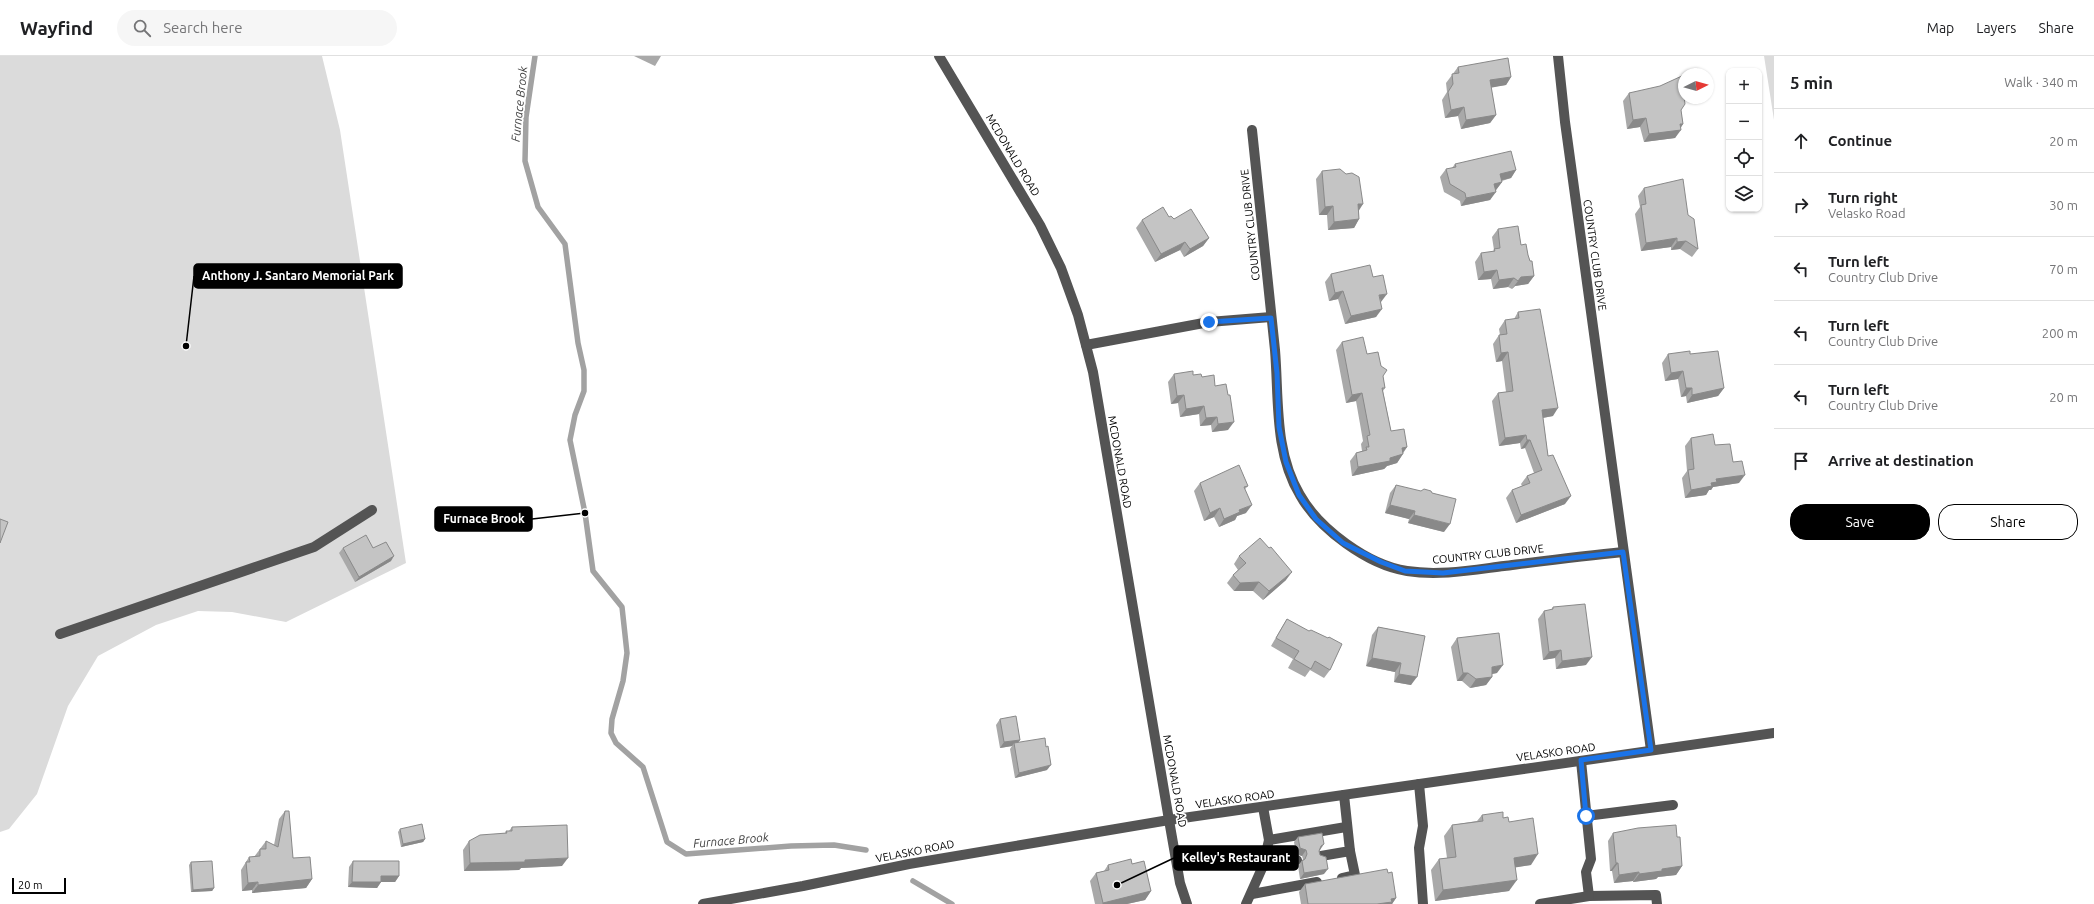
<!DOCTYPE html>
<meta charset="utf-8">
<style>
:root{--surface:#fff;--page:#f6f6f6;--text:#202124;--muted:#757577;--line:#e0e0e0;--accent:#000}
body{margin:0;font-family:Ubuntu,sans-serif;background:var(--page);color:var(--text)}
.controls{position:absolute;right:12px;top:12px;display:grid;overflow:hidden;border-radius:8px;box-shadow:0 1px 3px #0004}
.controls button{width:36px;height:36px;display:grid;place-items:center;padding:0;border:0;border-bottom:1px solid var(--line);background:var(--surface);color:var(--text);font:20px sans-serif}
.compass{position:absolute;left:1678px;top:12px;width:36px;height:36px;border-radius:50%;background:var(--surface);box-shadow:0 1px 3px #0004;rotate:85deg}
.scale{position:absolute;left:12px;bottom:10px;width:54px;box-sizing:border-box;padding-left:4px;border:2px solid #000;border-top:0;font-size:11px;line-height:14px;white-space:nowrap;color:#000;-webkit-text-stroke:3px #fff;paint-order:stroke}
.stop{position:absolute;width:12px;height:12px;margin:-9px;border:3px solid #1a73e8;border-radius:50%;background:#fff}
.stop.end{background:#1a73e8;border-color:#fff;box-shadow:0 1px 4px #0008}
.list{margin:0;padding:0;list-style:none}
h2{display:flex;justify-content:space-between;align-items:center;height:52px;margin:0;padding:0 16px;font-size:17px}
h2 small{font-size:13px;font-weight:400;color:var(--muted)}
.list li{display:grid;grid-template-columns:26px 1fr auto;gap:12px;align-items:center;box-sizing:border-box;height:64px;padding:0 16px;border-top:1px solid var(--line)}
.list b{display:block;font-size:15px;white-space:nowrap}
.list p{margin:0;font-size:13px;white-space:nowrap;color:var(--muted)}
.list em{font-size:13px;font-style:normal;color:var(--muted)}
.actions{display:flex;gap:8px;padding:12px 16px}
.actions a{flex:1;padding:9px 0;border:1px solid var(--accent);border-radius:16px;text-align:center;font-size:14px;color:var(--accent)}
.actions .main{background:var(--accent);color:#fff}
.icon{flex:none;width:22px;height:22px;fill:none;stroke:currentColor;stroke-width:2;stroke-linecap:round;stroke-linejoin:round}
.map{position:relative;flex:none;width:1774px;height:848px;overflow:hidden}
header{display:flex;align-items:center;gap:24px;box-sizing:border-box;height:56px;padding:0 20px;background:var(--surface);border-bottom:1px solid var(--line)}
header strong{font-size:19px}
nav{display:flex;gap:22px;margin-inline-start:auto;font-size:14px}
.search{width:280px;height:36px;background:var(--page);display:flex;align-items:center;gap:10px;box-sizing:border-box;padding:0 14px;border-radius:22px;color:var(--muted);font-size:15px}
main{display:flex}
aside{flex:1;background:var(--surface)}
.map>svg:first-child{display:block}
.green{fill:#dbdbdb}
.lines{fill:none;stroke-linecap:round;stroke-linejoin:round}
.stream{stroke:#a2a2a2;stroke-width:5.5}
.minor{stroke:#545454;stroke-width:10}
.wall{fill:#a9a9a9}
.shaded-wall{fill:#898989}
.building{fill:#c4c4c4;stroke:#898989}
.route{stroke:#1a73e8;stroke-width:5}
.labels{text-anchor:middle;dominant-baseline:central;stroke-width:3.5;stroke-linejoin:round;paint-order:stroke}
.street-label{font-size:11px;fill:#000;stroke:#fff}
.water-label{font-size:12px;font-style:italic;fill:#434343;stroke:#fff}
.leader{fill:none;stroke:#000;stroke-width:1.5}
.callout-dot{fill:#000;stroke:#fff;stroke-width:1.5}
.callout{fill:#000;stroke:#000;stroke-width:1.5}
.callout-label{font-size:12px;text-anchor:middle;font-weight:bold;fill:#fff}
</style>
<header>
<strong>Wayfind</strong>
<div class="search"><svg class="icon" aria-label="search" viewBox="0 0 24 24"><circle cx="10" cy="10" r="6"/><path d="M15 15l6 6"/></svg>Search here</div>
<nav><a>Map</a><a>Layers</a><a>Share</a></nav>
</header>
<main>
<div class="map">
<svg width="1774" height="848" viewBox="0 0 1774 848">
<rect width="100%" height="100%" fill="#fff"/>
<g class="green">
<path d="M0,0H322L340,74L406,507L286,566L232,556L198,555L156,569L98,600L68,650L37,738L9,773L0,776Z"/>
<path d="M1764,0H1774V64Z"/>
</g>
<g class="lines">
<g class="stream">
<path d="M535,0L526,61L525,105L538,151L565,188L578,287L584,314V335L575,359L570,384L585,457L593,515L622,551L627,597L623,625L612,663L611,677L616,687L643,711L667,786L686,798L791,790L834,789L866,794"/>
<path d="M913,825L952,848"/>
</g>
<g class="minor">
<path d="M939,0L1040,169L1061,212L1078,259L1093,316L1169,764L1180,827L1187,848"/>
<path d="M1558,0L1565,66L1651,694"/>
<path d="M1252,74C1260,147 1267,221 1275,294C1279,343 1274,396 1300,439C1319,473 1368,509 1407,515C1439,520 1472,514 1504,510C1544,505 1583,500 1623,496"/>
<path d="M1086,289L1209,266L1271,261"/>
<path d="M60,578L314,491L372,454"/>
<path d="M1581,705L1591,803L1586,816L1589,840L1656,839L1657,848"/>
<path d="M1419,728L1423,770L1419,792L1423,848"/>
<path d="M1586,760L1673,749"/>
<path d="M1269,784L1346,771"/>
<path d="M1321,800L1350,795L1344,739"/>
<path d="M1263,810L1297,804"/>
<path d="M1342,822L1355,819L1350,795"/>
<path d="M1252,838L1317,826"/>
<path d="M703,848L803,830L909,808L1169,764L1774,677"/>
<path d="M1246,848L1263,810L1269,784L1263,751"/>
<path d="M1540,848L1589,840"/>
</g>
</g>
<g class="wall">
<path d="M634,0H661L655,10Z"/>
<path d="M1458,11L1511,21L1506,29L1491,31L1496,59L1490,67L1461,73L1458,60L1445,62L1442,44L1447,36L1446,27Z"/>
<path d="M1683,33L1681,54L1683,68L1675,82L1644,86L1640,71L1627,73L1623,45L1629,37Z"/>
<path d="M1455,108L1516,114L1511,122L1502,125V126L1496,134L1490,144L1461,150L1460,145L1444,136L1440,121L1446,113L1452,112Z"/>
<path d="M1322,115L1359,155V163L1354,172L1328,174L1327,159H1319L1316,123Z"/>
<path d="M1644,132L1688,159L1698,193L1692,201L1680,193L1671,194V191L1641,195L1635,158L1640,151L1638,140Z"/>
<path d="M1169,161L1209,182L1203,190L1184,201L1180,194L1155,206L1136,172L1142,164Z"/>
<path d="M1498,173L1521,189L1528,199L1534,220L1528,228L1515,230L1512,233L1508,231L1493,233L1491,223L1478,224L1475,206L1481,197L1492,196L1494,194L1492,181Z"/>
<path d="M1331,218L1373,221L1381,246L1376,261L1345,268L1338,243L1329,245L1325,226Z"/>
<path d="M1518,256L1553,360L1543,362L1548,400L1565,448L1516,467L1506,442L1512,434L1522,430L1521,428L1527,420L1534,417L1525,392L1521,393L1520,387L1499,390L1492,345L1498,337L1506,336L1502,305L1496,306L1493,288L1499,279H1500L1499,273L1505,264L1514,263Z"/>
<path d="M1342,286L1367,298L1383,320L1385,332L1383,335L1391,375L1407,391L1397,407L1387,410L1384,413L1352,420L1350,405L1356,397L1362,395L1361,388L1363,385L1356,345L1346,347L1336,294Z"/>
<path d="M1668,298H1690L1724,332L1718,340L1687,347L1686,340L1681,341L1678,323L1665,325L1662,307Z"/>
<path d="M1174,318L1193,319L1202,321L1215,330L1228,374L1212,376L1211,369L1200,370L1199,358L1180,361L1178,347L1171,348L1168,326Z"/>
<path d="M1691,382L1715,389L1733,406L1739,427L1713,431L1711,434H1709L1706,439L1685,442L1682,422L1687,415L1685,390Z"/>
<path d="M1200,427L1248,430L1245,433L1246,457L1237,460L1235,464L1219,471L1214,461L1204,465L1194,435Z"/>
<path d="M1396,429L1444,476L1408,467L1409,463L1385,457L1390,437Z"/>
<path d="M343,492H373L391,505L355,526L339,497Z"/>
<path d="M1239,500L1286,524L1263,544L1253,535H1234L1227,527L1233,519L1238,514L1234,508Z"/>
<path d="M1553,551L1586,609L1556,613L1555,602L1543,604L1538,563L1544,555L1551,554Z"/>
<path d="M1287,563L1330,614L1324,622L1310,614L1305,621L1288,612L1293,603L1271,590L1282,571Z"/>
<path d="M1378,571L1425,580L1411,629L1394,626L1395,616L1366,610L1372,579Z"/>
<path d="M1457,582L1497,617L1492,618V621L1486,629L1470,632L1462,625H1457L1451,591Z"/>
<path d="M1000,663L1020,684L1018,687L1047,714L1015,722L1010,693L1012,690L1000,692L996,669Z"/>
<path d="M285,755L293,802L312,823L306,832L252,837V834L242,835L241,814L249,801H254L266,785L274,789L279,763Z"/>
<path d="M1482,759L1503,762L1509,766L1531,809L1515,811L1509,835L1435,845L1431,814L1439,803L1447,802L1444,780L1452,769L1477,765Z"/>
<path d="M512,771L562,810L521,812L519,814L464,815L463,794L469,785L505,777L506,775H509Z"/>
<path d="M400,773L425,783L423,786L401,791L398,776Z"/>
<path d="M1613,777L1677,781L1682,810L1676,819L1658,821L1656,823L1633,826V825L1614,827L1612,815H1610L1608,785Z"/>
<path d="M1298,781L1320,794L1319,795L1324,818L1300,823L1298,810L1303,803L1302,800L1296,798L1294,786Z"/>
<path d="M353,805L399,820L395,826H381L377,832L348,831L349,811Z"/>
<path d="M191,806L214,832L212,835L191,836L189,809Z"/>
<path d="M1108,809L1151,835L1145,844L1127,848H1095L1090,825L1096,817L1104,815Z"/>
<path d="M1388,817L1396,842L1392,848H1301L1299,836L1305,828Z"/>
</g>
<g class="shaded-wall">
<path d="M1511,21L1506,29L1484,33L1490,24Z"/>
<path d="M1464,51L1458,60L1445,62L1451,54Z"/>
<path d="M1496,59L1490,67L1461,73L1466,64Z"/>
<path d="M1646,62L1640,71L1627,73L1633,64Z"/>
<path d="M1680,68H1683L1679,74H1681L1675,82L1644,86L1649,78Z"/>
<path d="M1516,114L1511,122L1494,126L1500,118Z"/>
<path d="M1502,126L1496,134L1488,136L1494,128Z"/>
<path d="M1496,136L1490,144L1461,150L1466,142Z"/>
<path d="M1358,148H1363L1358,156Z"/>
<path d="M1333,150L1327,159H1319L1325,151Z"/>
<path d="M1359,163L1354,172L1328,174L1334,166Z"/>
<path d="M1209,182L1203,190L1184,201L1190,193Z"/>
<path d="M1677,182L1671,191L1641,195L1646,187Z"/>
<path d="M1686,185L1680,193L1671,194L1677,186Z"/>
<path d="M1185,186L1180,194L1155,206L1161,198Z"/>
<path d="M1497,214L1491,223L1478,224L1484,216Z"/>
<path d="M1534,220L1528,228L1515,230L1512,233L1521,221Z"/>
<path d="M1514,222L1508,231L1493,233L1499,224Z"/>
<path d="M1343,235L1338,243L1329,245L1335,237Z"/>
<path d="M1387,238L1381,246L1379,239Z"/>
<path d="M1382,253L1376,261L1345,268L1351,260Z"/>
<path d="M1508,296L1502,305L1496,306L1501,297Z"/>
<path d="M1683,315L1678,323L1665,325L1671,317Z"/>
<path d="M1686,332H1692L1686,340L1681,341Z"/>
<path d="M1724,332L1718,340L1687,347L1692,339Z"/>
<path d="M1362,337L1356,345L1346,347L1352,339Z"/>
<path d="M1184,339L1178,347L1171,348L1177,340Z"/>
<path d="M1204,350L1199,358L1180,361L1186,353Z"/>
<path d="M1558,352L1553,360L1536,363L1542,354Z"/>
<path d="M1217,361L1211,369L1200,370L1206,362Z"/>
<path d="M1234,366L1228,374L1212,376L1218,368Z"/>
<path d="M1526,379L1520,387L1499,390L1505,382Z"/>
<path d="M1527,384H1530L1525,392L1521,393Z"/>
<path d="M1407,391L1401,399L1403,398L1397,407L1387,410L1384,413L1352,420L1358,411L1390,402L1402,392Z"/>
<path d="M1745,419L1739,427L1713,431L1711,434H1709L1706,439L1685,442L1691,434L1716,423Z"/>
<path d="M1571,440L1565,448L1516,467L1521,459Z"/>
<path d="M1252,449L1246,457L1237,460L1235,464L1219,471L1224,463L1239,454Z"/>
<path d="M1390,449L1415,455L1409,463L1385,457Z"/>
<path d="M1220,452L1214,461L1204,465L1210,457Z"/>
<path d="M1414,459L1450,468L1444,476L1408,467Z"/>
<path d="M394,500L391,505L355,526L359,521Z"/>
<path d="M1292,516L1286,524L1263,544L1269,535Z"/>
<path d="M1259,526L1253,535H1234L1240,527Z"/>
<path d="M1561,594L1555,602L1543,604L1549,596Z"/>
<path d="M1592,601L1586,609L1556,613L1562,605Z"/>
<path d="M1372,602L1401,607L1395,616L1366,610Z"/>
<path d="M1503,609L1497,617L1486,619L1492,611Z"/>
<path d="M1463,617H1468L1462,625H1457Z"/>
<path d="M1399,618L1417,621L1411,629L1394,626Z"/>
<path d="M1492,621L1486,629L1470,632L1476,623Z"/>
<path d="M1020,684L1016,689L1014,687L1012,690L1000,692L1004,686Z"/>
<path d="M1051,709L1047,714L1015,722L1019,717Z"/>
<path d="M425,783L423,786L401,791L403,788Z"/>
<path d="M1324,788L1320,794L1317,795L1321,790Z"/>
<path d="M1300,792L1306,794L1302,800L1296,798Z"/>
<path d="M1538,798L1531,809L1506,813L1514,802Z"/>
<path d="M568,802L562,810L521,812L519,814L464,815L470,807Z"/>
<path d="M1616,807H1618L1612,815H1610Z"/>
<path d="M1682,810L1676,819L1658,821L1656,823L1633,826L1639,818L1662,813Z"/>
<path d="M1328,813L1324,818L1300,823L1304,817Z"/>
<path d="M1639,816L1633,825L1614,827L1619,819Z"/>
<path d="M381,820H399L395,826H377Z"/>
<path d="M312,823L306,832L252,837L258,829Z"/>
<path d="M1517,824L1509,835L1435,845L1443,834Z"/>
<path d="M258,826L252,834L242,835L248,827Z"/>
<path d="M352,826H381L377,832L348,831Z"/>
<path d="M214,832L212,835L191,836L193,834Z"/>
<path d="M1151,835L1145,844L1127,848H1102L1103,847Z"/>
<path d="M1396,842L1392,848H1377L1391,843Z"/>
</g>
<g class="building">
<path d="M1508,2L1511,21L1490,24L1496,59L1466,64L1464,51L1451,54L1448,36L1453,28L1452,18L1459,17L1458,11Z"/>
<path d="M1698,13L1694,18H1687Z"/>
<path d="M1684,19V31L1683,33L1685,48L1681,54L1683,68H1680L1681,74L1649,78L1646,62L1633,64L1629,37L1660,30Z"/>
<path d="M1511,95L1516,114L1500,118L1502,126L1494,128L1496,136L1466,142L1465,137L1450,128L1446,113L1456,111L1455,108Z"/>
<path d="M1340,113L1346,118L1352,117L1359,121L1363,148H1358L1359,163L1334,166L1333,150L1325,151L1322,115Z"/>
<path d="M1683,123L1688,159L1694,163L1698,193L1686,185L1677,186V182L1646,187L1641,149L1646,148L1644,132Z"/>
<path d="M1163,151L1169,161L1171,160L1174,163L1191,153L1209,182L1190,193L1185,186L1161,198L1142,164Z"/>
<path d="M1518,170L1521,189L1526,188L1528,199L1530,205H1532L1534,220L1521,221L1518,225L1514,222L1499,224L1497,214L1484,216L1481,197L1495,195L1494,193L1500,192L1498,173Z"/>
<path d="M1370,209L1373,221L1383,219L1387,238L1379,239L1382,253L1351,260L1343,235L1335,237L1331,218Z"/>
<path d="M1540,253L1558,352L1542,354L1548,400L1553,399L1571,440L1521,459L1512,434L1530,427L1527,420L1542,414L1530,384H1527L1526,379L1505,382L1498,337L1513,335L1508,296L1501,297L1499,279L1507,278L1505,264L1519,262L1518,256Z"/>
<path d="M1363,281L1367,298L1378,296L1381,310L1387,314L1383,320L1385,332H1382L1391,375L1404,373L1407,391L1402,392L1403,398L1390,402V405L1358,411L1356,397L1367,394L1366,391H1369L1367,380L1370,379L1362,337L1352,339L1342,286Z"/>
<path d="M1690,295V298L1718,295L1724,332L1692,339V332H1686L1683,315L1671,317L1668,298Z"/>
<path d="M1193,315V319L1201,318L1202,321L1214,319L1215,330L1226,328L1228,339H1230L1234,366L1218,368L1217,361L1206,362L1204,350L1186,353L1184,339L1177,340L1174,318Z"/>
<path d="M1713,378L1715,389L1730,388L1733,406L1742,405L1745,419L1716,423L1717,426L1711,427L1712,430L1691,434L1688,414L1694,413L1691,382Z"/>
<path d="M1239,409L1248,430L1244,431L1252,449L1239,454L1240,456L1224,463L1220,452L1210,457L1200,427Z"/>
<path d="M1396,429L1421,435L1424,433L1431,435L1432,437L1456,443L1450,468L1414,459L1415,455L1390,449Z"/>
<path d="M0,463L8,466L0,487Z"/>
<path d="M366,479L373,492L386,486L394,500L359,521L343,492Z"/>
<path d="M1260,482L1269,492L1271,491L1292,516L1269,535L1259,526L1240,527L1233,519L1246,507L1239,500Z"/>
<path d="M1585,548L1592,601L1562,605L1561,594L1549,596L1544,555L1553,553V551Z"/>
<path d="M1287,563L1309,575L1311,574L1328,582L1329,581L1342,588L1330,614L1315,605L1311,613L1294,603L1299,595L1276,582Z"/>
<path d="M1378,571L1425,580L1417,621L1399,618L1401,607L1372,602Z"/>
<path d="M1499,577L1503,609L1492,611V621L1476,623L1468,617H1463L1457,582Z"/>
<path d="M1016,660L1020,684L1004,686L1000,663Z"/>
<path d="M1045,682L1046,691L1048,690L1051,709L1019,717L1014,687Z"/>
<path d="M285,755H289L293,802L310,801L312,823L258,829V826L248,827L246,806H250L249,801L260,800V793H266V785L278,791Z"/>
<path d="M1503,756V762L1508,761L1509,766L1533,762L1538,798L1514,802L1517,824L1443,834L1439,803L1456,801L1452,769L1483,765L1482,759Z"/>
<path d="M422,768L425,783L403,788L400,773Z"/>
<path d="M567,769L568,802L525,804V806L470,807L469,785L480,779L507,777L506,775H512V771Z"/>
<path d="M1676,769L1677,781H1680L1682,810L1662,813V815L1639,818V816L1619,819L1618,807H1616L1613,777L1638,772Z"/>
<path d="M1322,777L1324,788L1321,790L1319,795L1320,799L1326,801L1328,813L1304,817L1302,805L1305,803L1307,798L1306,794L1300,792L1298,781Z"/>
<path d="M1131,803L1132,808L1144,805L1151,835L1103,847L1096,817L1109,814L1108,809Z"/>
<path d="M212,805L214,832L193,834L191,806Z"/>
<path d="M353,805H399V820H381V826H352Z"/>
<path d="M1387,813L1388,817L1392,816L1396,842L1391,843L1392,846L1377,848H1308L1305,828Z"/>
</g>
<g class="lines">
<path class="route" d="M1209,266L1271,262L1277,317L1279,371L1286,406L1299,439L1316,463L1343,487L1381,506L1405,515L1443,517L1623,496L1651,694L1581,704L1586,760"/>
</g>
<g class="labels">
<g class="street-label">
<text transform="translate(1013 99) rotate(59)">MCDONALD ROAD</text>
<text transform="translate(1250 169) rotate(-96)">COUNTRY CLUB DRIVE</text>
<text transform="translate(1595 199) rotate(82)">COUNTRY CLUB DRIVE</text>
<text transform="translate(1120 406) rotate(80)">MCDONALD ROAD</text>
<text transform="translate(1488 498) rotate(-6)">COUNTRY CLUB DRIVE</text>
<text transform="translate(1556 696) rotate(-8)">VELASKO ROAD</text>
<text transform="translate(1175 725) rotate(80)">MCDONALD ROAD</text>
<text transform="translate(1235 743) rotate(-8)">VELASKO ROAD</text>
<text transform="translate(915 795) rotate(-11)">VELASKO ROAD</text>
</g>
<g class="water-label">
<text transform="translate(519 48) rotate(-84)">Furnace Brook</text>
<text transform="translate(731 784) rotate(-5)">Furnace Brook</text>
</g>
</g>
<path class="leader" d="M186 290L194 220M585 457L532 463M1117 829L1174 802"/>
<g class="callout-dot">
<circle cx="186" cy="290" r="4"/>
<circle cx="585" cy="457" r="4"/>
<circle cx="1117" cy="829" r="4"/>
</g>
<g class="callout">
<rect x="194" y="208" width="208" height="24" rx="4"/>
<rect x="435" y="451" width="97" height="24" rx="4"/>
<rect x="1174" y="790" width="124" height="24" rx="4"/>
</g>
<g class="callout-label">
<text x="298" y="224">Anthony J. Santaro Memorial Park</text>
<text x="484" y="467">Furnace Brook</text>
<text x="1236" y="806">Kelley's Restaurant</text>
</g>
</svg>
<div class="controls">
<button>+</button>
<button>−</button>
<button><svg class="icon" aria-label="locate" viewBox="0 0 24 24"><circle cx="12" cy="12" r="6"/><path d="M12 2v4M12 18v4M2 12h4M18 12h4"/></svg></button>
<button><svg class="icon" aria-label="layers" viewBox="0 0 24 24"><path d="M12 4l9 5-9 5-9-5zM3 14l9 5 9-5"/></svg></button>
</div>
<svg class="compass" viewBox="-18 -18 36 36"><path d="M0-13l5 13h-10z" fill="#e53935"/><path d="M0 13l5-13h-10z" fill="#757577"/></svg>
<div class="scale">20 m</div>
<div class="stop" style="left:1586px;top:760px"></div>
<div class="stop end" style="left:1209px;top:266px"></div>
</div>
<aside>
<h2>5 min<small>Walk · 340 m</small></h2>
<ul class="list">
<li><svg class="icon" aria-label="ahead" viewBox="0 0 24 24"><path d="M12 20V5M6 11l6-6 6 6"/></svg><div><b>Continue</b></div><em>20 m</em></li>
<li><svg class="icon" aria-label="right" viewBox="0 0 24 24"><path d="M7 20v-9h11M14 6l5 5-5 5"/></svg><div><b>Turn right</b><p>Velasko Road</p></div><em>30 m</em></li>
<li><svg class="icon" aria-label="left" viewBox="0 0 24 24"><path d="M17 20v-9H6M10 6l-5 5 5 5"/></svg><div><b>Turn left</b><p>Country Club Drive</p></div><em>70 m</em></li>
<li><svg class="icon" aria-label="left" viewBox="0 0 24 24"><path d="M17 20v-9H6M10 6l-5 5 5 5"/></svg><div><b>Turn left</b><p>Country Club Drive</p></div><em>200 m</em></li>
<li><svg class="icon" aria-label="left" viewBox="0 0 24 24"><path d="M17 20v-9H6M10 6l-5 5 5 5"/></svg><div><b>Turn left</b><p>Country Club Drive</p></div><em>20 m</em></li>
<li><svg class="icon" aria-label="arrive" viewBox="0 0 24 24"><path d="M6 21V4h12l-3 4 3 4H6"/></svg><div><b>Arrive at destination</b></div></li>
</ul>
<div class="actions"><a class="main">Save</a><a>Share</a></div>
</aside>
</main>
